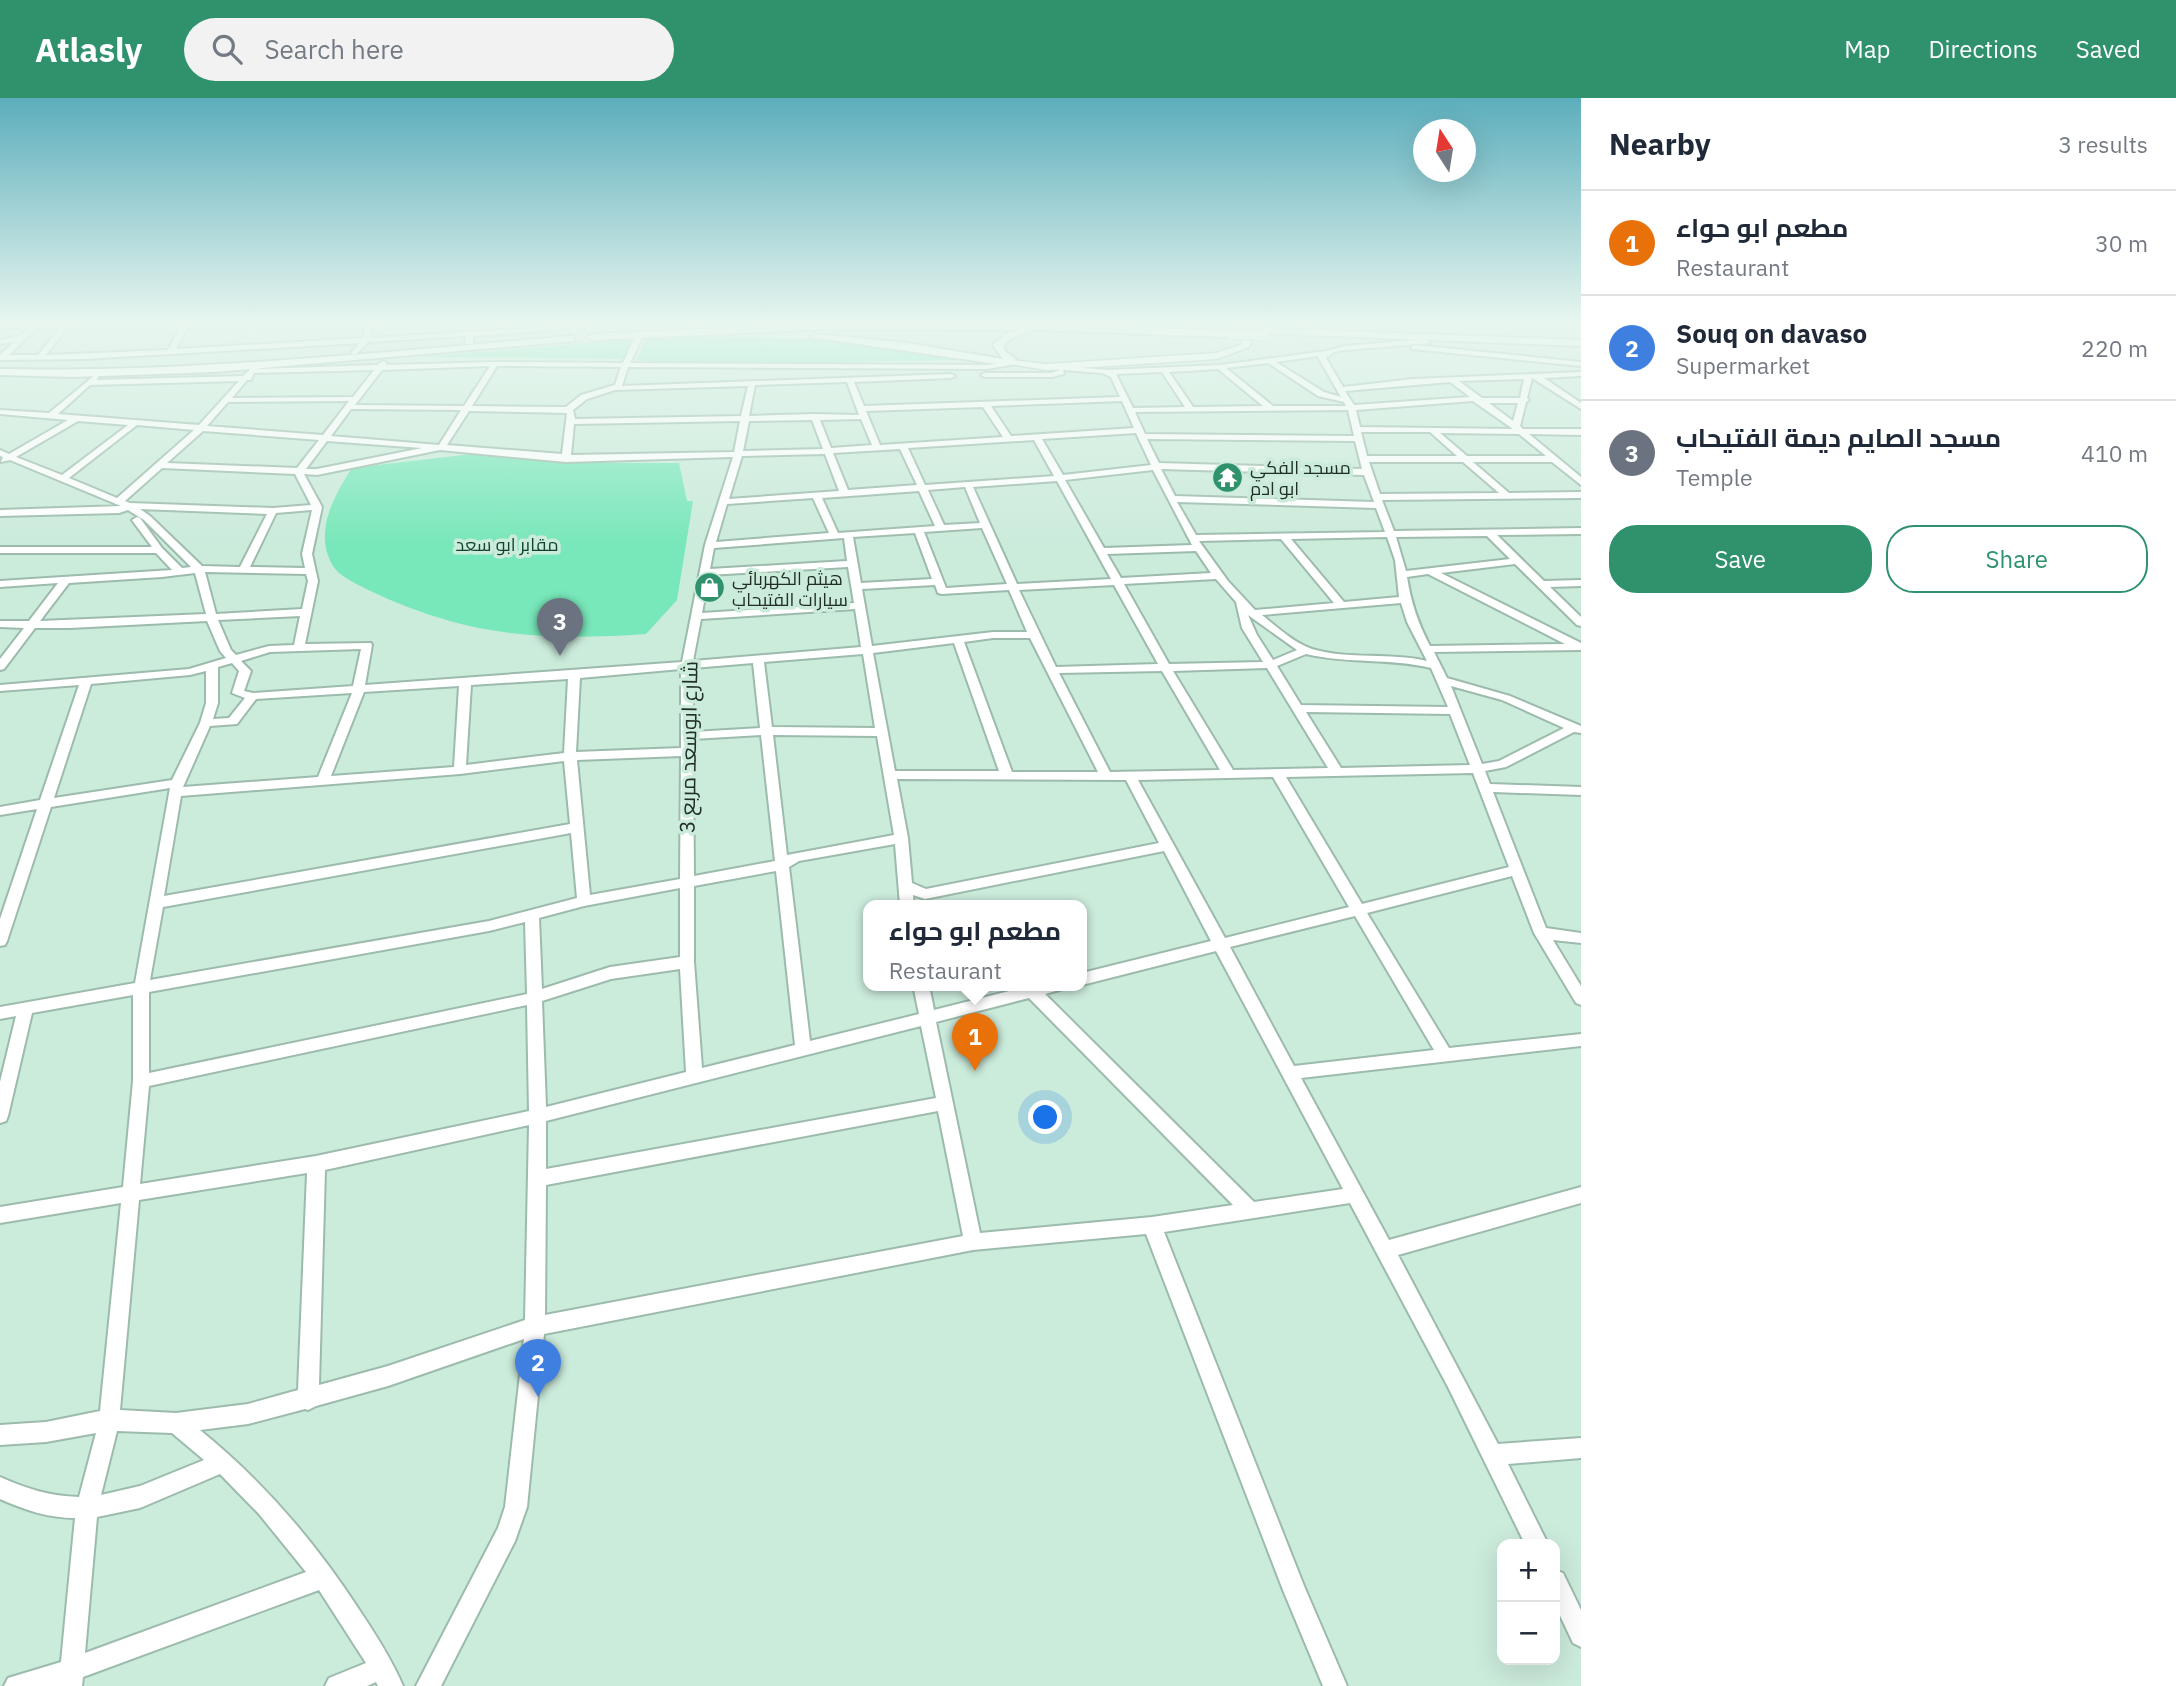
<!DOCTYPE html>
<meta charset="utf-8">
<style>
:root{--surface:#fff;--page:#f2f2f3;--text:#1f2937;--muted:#747a83;--line:#e0e1e3;--accent:#2f926d}
body{margin:0;font-family:"IBM Plex Sans",Cairo,sans-serif;background:var(--page);color:var(--text)}
.controls{position:absolute;right:21px;bottom:21px;display:grid;overflow:hidden;border-radius:14px;box-shadow:0 7px 28px #0002}
.controls button{width:63px;height:63px;display:grid;place-items:center;padding:0;border:0;border-bottom:2px solid var(--line);background:var(--surface);color:var(--text);font:35px sans-serif}
.compass{position:absolute;left:1413px;top:21px;width:63px;height:63px;border-radius:50%;background:var(--surface);box-shadow:0 7px 28px #0002;rotate:348deg}
.you{position:absolute;left:1046px;top:1020px;width:24px;height:24px;margin:-18px;border:5px solid #fff;border-radius:50%;background:#1a73e8;box-shadow:0 0 0 10px #1a73e833}
.badge{display:grid;place-items:center;width:46px;height:46px;border-radius:50%;background:var(--accent);color:#fff;font-size:23px;font-weight:700}
.pin{position:absolute;translate:-50% -58px;filter:drop-shadow(0 2px 4px #0008)}
.pin::after{content:'';position:absolute;top:37px;width:24px;height:21px;background:inherit;clip-path:polygon(0 0,100% 0,50% 100%)}
.popup{position:absolute;left:863px;top:802px;width:224px;height:91px;box-sizing:border-box;display:grid;place-content:center;border-radius:14px;background:var(--surface);filter:drop-shadow(0 2px 5px #0005);font-size:23px;white-space:nowrap;color:var(--muted)}
.popup b{font-size:26px;color:var(--text)}
.popup::after{content:'';position:absolute;left:50%;top:100%;margin-left:-14px;border:14px solid transparent;border-top-color:var(--surface)}
.list{margin:0;padding:0;list-style:none}
h2{display:flex;justify-content:space-between;align-items:center;height:91px;margin:0;padding:0 28px;font-size:30px}
h2 small{font-size:23px;font-weight:400;color:var(--muted)}
.list li{display:grid;grid-template-columns:46px 1fr auto;gap:21px;align-items:center;box-sizing:border-box;height:105px;padding:0 28px;border-top:2px solid var(--line)}
.list b{display:block;font-size:26px;white-space:nowrap}
.list p{margin:0;font-size:23px;white-space:nowrap;color:var(--muted)}
.list em{font-size:23px;font-style:normal;color:var(--muted)}
.actions{display:flex;gap:14px;padding:21px 28px}
.actions a{flex:1;padding:16px 0;border:2px solid var(--accent);border-radius:28px;text-align:center;font-size:24px;color:var(--accent)}
.actions .main{background:var(--accent);color:#fff}
.icon{flex:none;width:38px;height:38px;fill:none;stroke:currentColor;stroke-width:2;stroke-linecap:round;stroke-linejoin:round}
.map{position:relative;flex:none;width:1581px;height:1588px;overflow:hidden}
header{display:flex;align-items:center;gap:42px;box-sizing:border-box;height:98px;padding:0 35px;background:var(--accent);color:#fff}
header strong{font-size:33px}
nav{display:flex;gap:38px;margin-inline-start:auto;font-size:24px}
.search{width:490px;height:63px;background:var(--page);display:flex;align-items:center;gap:18px;box-sizing:border-box;padding:0 24px;border-radius:38px;color:var(--muted);font-size:26px}
main{display:flex}
aside{flex:1;background:var(--surface)}
.map>svg:first-child{display:block}
.green{fill:#78e7b9}
.lines{fill:none;stroke-linecap:round;stroke-linejoin:round}
.minor-casing{stroke:#9dbbac;stroke-width:4}
.major-casing{stroke:#9dbbac;stroke-width:3}
.highway-casing{stroke:#9dbbac;stroke-width:4}
.minor{fill:#fff;fill-rule:evenodd}
.major{fill:#fff;fill-rule:evenodd}
.highway{fill:#fff;fill-rule:evenodd}
.highway-bridge-casing{stroke:#9dbbac;stroke-width:12;stroke-linecap:butt}
.highway-bridge{stroke:#fff;stroke-width:10}
.labels{text-anchor:middle;dominant-baseline:central;stroke-width:7;stroke-linejoin:round;paint-order:stroke}
.far-poi-label{font-size:18px;fill:#222e28;stroke:#cbebdb;text-anchor:start}
.far-park-label{font-size:18px;fill:#124330;stroke:#cbebdb}
.street-label{font-size:21px;fill:#222e28;stroke:#cbebdb}
</style>
<header>
<strong>Atlasly</strong>
<div class="search"><svg class="icon" aria-label="search" viewBox="0 0 24 24"><circle cx="10" cy="10" r="6"/><path d="M15 15l6 6"/></svg>Search here</div>
<nav><a>Map</a><a>Directions</a><a>Saved</a></nav>
</header>
<main>
<div class="map">
<svg width="1581" height="1588" viewBox="0 0 1581 1588">
<rect width="100%" height="100%" fill="#cbebdb"/>
<g class="green">
<path d="M711,238L845,242L966,262L681,266L637,262L647,239Z"/>
<path d="M635,241L627,261L420,259Z"/>
<path d="M489,354L591,365H679L687,403H693L677,502L646,536C544,543 471,539 377,496C365,490 339,479 333,468C313,434 334,398 352,370Z"/>
</g>
<g class="lines">
<defs>
<g id="minor">
<path d="M21,225H63L39,228L9,257H38L64,225H71L46,257L168,252L183,225H190L176,251L363,240L366,225H373L370,240L558,228L562,230L558,232L473,238V245L469,247L465,245L466,238L368,244L355,257L351,255L360,245L84,261L0,262V257L14,244L0,246V242L20,238L31,229L0,231V227Z"/>
<path d="M640,234L644,236L630,265L987,267L1013,264L1017,266L987,271L628,269L622,288L951,276L955,278L951,280L854,284L864,308L1120,299L1111,279L1102,275L1063,272L1064,276L1052,279H985L981,277L985,275H1051L1060,272L1047,271L1046,269L1050,267L1107,272L1220,267L1326,253L1345,248L1427,241L1430,245L1345,252L1334,254L1326,260L1343,289L1413,281L1581,274V278L1544,280L1581,305V311L1532,280L1527,300L1529,302L1526,304L1520,328L1523,331H1581V337L1529,336L1581,379V387L1552,364H1473L1509,395L1581,394V400L1382,402L1394,433L1581,430V436L1497,437L1544,483L1581,482V488L1550,489L1581,519V528L1577,527L1515,466L1441,475L1581,545V552L1434,554L1447,580L1510,598L1581,628V635L1574,634L1506,669L1485,673L1490,686L1581,689V697L1493,694L1546,830L1581,835V845L1553,842L1581,888V907L1576,905L1534,835L1512,778L1367,815L1449,950L1581,936V948L1301,980L1389,1142L1581,1089V1105L1398,1157L1498,1346L1581,1340V1360L1508,1366L1548,1446H1525L1448,1289L1350,1105L1164,1134L1304,1488L1347,1588H1323L1283,1492L1146,1136L973,1152L544,1236L527,1409L515,1443L441,1588H416L498,1430L505,1409L524,1241L388,1288L316,1308L308,1312L305,1311L248,1326L200,1332C264,1384 316,1445 360,1513C376,1537 392,1562 403,1588H378L376,1584L367,1588H325L329,1580L366,1565L319,1492L83,1579L82,1588H4L8,1580L61,1564L75,1420C48,1420 25,1412 0,1401V1379C27,1391 50,1398 79,1399L96,1335L46,1344L0,1347V1327L46,1324L100,1313L121,1105L0,1125V1109L123,1089L133,983V897L32,915L8,1018L6,1023L0,1025V984L16,918L0,921V909L135,885L170,690L51,709L7,843L5,847L0,848V821L37,711L0,717V709L40,702L79,587L0,593V587L189,571L226,560L220,553L207,523L70,530H35L4,571L0,572V561L24,530L0,529V523H29L58,485L0,489V483L172,472L156,455H0V449H152L132,422L137,419L140,420L162,450L182,470L191,469L144,422L128,412L119,415L0,418V412L121,408L10,362L1,364L3,359L0,358V352L9,356L68,322L0,316V312L49,315L95,277L99,279L96,282L243,278L256,266L260,268L258,271L377,267L383,263L387,265L385,267L495,264L623,265L636,236ZM1319,258L1318,259L1341,299L1324,294L1276,264ZM1268,265L1318,298L1344,304L1346,308H1273L1226,270ZM490,268L464,308L355,307L382,272ZM497,268L621,269L615,287L581,297L566,309L472,308ZM1218,271L1263,308L1193,309L1169,274ZM374,272L353,299L232,300L247,282H251L254,275ZM1162,274L1185,309L1133,310L1116,276ZM1524,281L1520,300H1482L1459,283ZM239,283L199,327L58,316L90,287ZM847,284L859,317L814,316L749,318L755,287ZM1450,284L1470,299L1354,307L1345,293ZM748,288L741,318L575,321L573,312L587,301L615,292ZM349,303L323,337L207,328L228,304ZM1122,303L1134,330L1011,338L991,308ZM1473,303L1513,331L1360,329L1356,312ZM1489,305H1518L1513,323ZM983,309L1003,339L880,347L866,313ZM351,311L461,312L439,347L331,338ZM1348,312L1354,338L1145,336L1135,314ZM469,313L567,315L562,356L447,347ZM861,321L872,347L831,350L820,322ZM812,322L823,351L743,353L749,323ZM78,323L128,327L62,377L16,359ZM740,323L734,354L571,357L574,326ZM137,327L194,332L117,400L69,380ZM203,333L319,342L297,370L167,365ZM1361,334H1430L1457,358H1367ZM1136,335L1151,367L1063,377L1042,341ZM1440,335L1519,336L1546,358H1467ZM1147,341L1355,343L1362,371L1159,365ZM1034,342L1054,378L925,387L908,350ZM327,343L422,350L317,371H306ZM900,351L917,387L848,392L833,355ZM440,352L566,364L733,359L705,447L682,564L365,587L372,547L371,545L305,546L318,483L312,456L322,409L304,376L317,377ZM825,356L839,393L729,401L742,358ZM1369,364H1463L1499,395L1380,396ZM162,370L295,376L311,407L273,410L130,405L125,403ZM1161,371L1364,377L1374,404L1175,398ZM1153,372L1192,447L1104,450L1065,382ZM1057,383L1111,481L1017,486L973,389ZM965,389L980,425L944,427L928,392ZM919,393L935,428L838,435L822,400ZM813,400L829,435L716,444L727,406ZM1177,404L1376,410L1385,434L1196,437ZM140,411L267,416L240,469L202,468L150,418ZM312,412L302,456L305,470L250,469L276,415ZM982,430L1007,486L946,490L924,434ZM915,435L932,481L861,485L853,439ZM1487,438L1510,461L1406,473L1396,439ZM1387,439L1395,462L1399,499L1344,504L1291,441ZM844,440L847,463L710,471L714,450ZM1281,441L1334,505L1255,512L1228,483L1199,443ZM1196,453L1211,475L1121,480L1107,456ZM848,469L854,505L702,515L709,477ZM205,474L306,476L308,483L302,511L216,516ZM195,475L206,516L40,523L69,485L162,479ZM1428,476L1565,546L1430,548C1418,525 1411,505 1407,479ZM1216,481L1236,504L1242,530L1263,564L1169,566L1124,486ZM935,487L938,495L942,496L1009,492L1027,534H993L872,548L862,491ZM1114,487L1158,566L1056,569L1019,492ZM1401,505L1407,524L1427,563C1390,554 1349,562 1312,551C1294,545 1277,529 1262,517ZM855,511L861,549L693,563L701,521ZM1248,517L1297,552L1273,562L1257,537ZM300,518L294,547L269,548L236,557L231,552L218,522ZM993,540H1030L1098,674H1012L964,544ZM954,545L999,673H895L873,555ZM361,551L353,588L253,595L244,593L251,573L241,563L270,554ZM863,556L875,630L772,629L764,564ZM1306,556C1348,566 1390,560 1431,570L1448,609L1301,607L1277,568ZM232,565L239,573L232,595L245,600L229,620L213,621L218,605V569ZM753,565L760,630L693,634V570ZM1267,570L1328,670L1233,672L1173,573ZM681,571V650L576,654L580,580ZM206,573V605L200,625L172,682L54,700L91,586L190,577ZM1162,573L1220,672L1110,674L1059,575ZM568,581L564,655L466,667L471,587ZM459,588L454,669L331,678L364,594ZM1451,588L1502,602L1564,630L1499,663L1482,666ZM352,595L318,679L183,689L210,628L237,626L256,601ZM1306,614L1450,616L1470,667L1341,670ZM761,637L775,763L694,778L693,657L695,654L693,641ZM773,637L877,638L894,737L787,757ZM681,658L680,781L590,797L577,662ZM564,663L570,726L164,798L181,698L460,676ZM1473,675L1509,769L1362,806L1286,679ZM1273,679L1349,809L1225,840L1138,682ZM897,681L1126,682L1159,745L926,791L912,785L908,740ZM571,735L577,800L489,823L150,882L163,809ZM895,746L900,807H914L913,797L925,801L1164,753L1211,843L1082,875V887L1216,853L1343,1091L1254,1104L1045,896L1063,891L1065,887H1020L1021,890L934,912L929,887H913L919,916L810,943L789,769L799,763ZM776,773L795,947L702,970L694,864V788ZM680,790V859L610,869L542,891L539,820L584,808ZM1355,818L1434,952L1294,968L1230,849ZM525,824L527,896L149,975V894L489,833ZM680,871L686,974L546,1009L542,903L611,881ZM1029,900L1233,1107L1152,1119L980,1135L936,924ZM527,907L529,1013L316,1058L140,1086L149,988ZM921,928L936,1000L546,1071V1023ZM938,1013L963,1138L545,1217L546,1087ZM529,1027L525,1222L388,1268L319,1287L325,1072ZM307,1075L298,1292L248,1306L176,1315L120,1312L139,1102ZM117,1333L172,1335L204,1362L140,1388L101,1397ZM220,1376L259,1416L306,1474L85,1555L97,1419L140,1410Z"/>
<path d="M1415,247L1581,264V268L1412,251L1411,249Z"/>
<path d="M1555,1472L1563,1475L1581,1512V1549L1573,1545L1555,1507Z"/>
</g>
<g id="major">
<path d="M570,225H578L576,235H570Z"/>
<path d="M582,225H591L596,233L589,235Z"/>
<path d="M1241,225H1250L1253,239L1249,249L1217,261L1046,272L999,264L1004,261L1046,266L1216,255L1240,247L1245,239Z"/>
</g>
<g id="highway">
<path d="M848,225L1071,227L1231,233L1236,236L1231,239L1033,232L1011,240L1003,248L1006,254L1016,261L1004,267L810,239L815,236L907,245L1003,261L993,247L1005,236L1019,232L832,231L592,242L587,239L592,236Z"/>
<path d="M1261,230L1581,242V248L1258,235Z"/>
<path d="M572,238L575,243L215,274L72,279L0,277V271C192,275 381,254 572,238Z"/>
</g>
</defs>
<use href="#minor" class="minor-casing"/>
<use href="#major" class="major-casing"/>
<use href="#highway" class="highway-casing"/>
<use href="#minor" class="minor"/>
<use href="#major" class="major"/>
<use href="#highway" class="highway"/>
<defs>
<path id="highway-bridge" d="M1231,236L1263,237"/>
</defs>
<use href="#highway-bridge" class="highway-bridge-casing"/>
<use href="#highway-bridge" class="highway-bridge"/>
</g>
<linearGradient id="sky" x2="0" y2="1"><stop stop-color="#5caebc"/><stop offset="0.5" stop-color="#e8f6ef"/><stop offset="1" stop-color="#e8f6ef" stop-opacity="0"/></linearGradient>
<rect width="1581" height="448" fill="url(#sky)"/>
<defs>
<symbol id="temple-disc" viewBox="-11 -11 22 22"><circle r="9.5" fill="#2f926d" stroke="#cbebdb"/><path d="M0-6L5-2H3V0L6.5 2.5H4V6H1.5V3h-3V6H-4V2.5H-6.5L-3 0V-2H-5Z" fill="#fff"/></symbol>
<symbol id="shop-disc" viewBox="-11 -11 22 22"><circle r="9.5" fill="#2f926d" stroke="#cbebdb"/><path d="M-5-2.5h2.3a2.7 3.5 0 0 1 5.4 0H5L5.5 6h-11ZM-1.5-2.5h3a1.5 2.3 0 0 0-3 0Z" fill="#fff"/></symbol>
</defs>
<g fill-rule="evenodd">
<use href="#temple-disc" x="1210" y="362" width="35" height="35"/>
<use href="#shop-disc" x="692" y="472" width="35" height="35"/>
</g>
<g class="labels">
<g class="far-poi-label">
<text x="1250" y="369">مسجد الفكي<tspan x="1250" dy="21">ابو ادم</tspan></text>
<text x="732" y="480">هيثم الكهربائي<tspan x="732" dy="21">سيارات الفتيحاب</tspan></text>
</g>
<g class="far-park-label">
<text x="507" y="446">مقابر ابو سعد</text>
</g>
<g class="street-label">
<text transform="translate(688 649) rotate(-89)">شارع ابوسعد مربع 3</text>
</g>
</g>
</svg>
<div class="controls">
<button>+</button>
<button>−</button>
</div>
<svg class="compass" viewBox="-18 -18 36 36"><path d="M0-13l5 13h-10z" fill="#e53935"/><path d="M0 13l5-13h-10z" fill="#747a83"/></svg>
<div class="you"></div>
<div class="pin badge" style="left:975px;top:973px;background:#e8710a">1</div>
<div class="popup"><b>مطعم ابو حواء</b>Restaurant</div>
<div class="pin badge" style="left:538px;top:1299px;background:#3f7fe0">2</div>
<div class="pin badge" style="left:560px;top:558px;background:#6b7280">3</div>
</div>
<aside>
<h2>Nearby<small>3 results</small></h2>
<ul class="list">
<li><span class="badge" style="background:#e8710a">1</span><div><b>مطعم ابو حواء</b><p>Restaurant</p></div><em>30 m</em></li>
<li><span class="badge" style="background:#3f7fe0">2</span><div><b>Souq on davaso</b><p>Supermarket</p></div><em>220 m</em></li>
<li><span class="badge" style="background:#6b7280">3</span><div><b>مسجد الصايم ديمة الفتيحاب</b><p>Temple</p></div><em>410 m</em></li>
</ul>
<div class="actions"><a class="main">Save</a><a>Share</a></div>
</aside>
</main>
